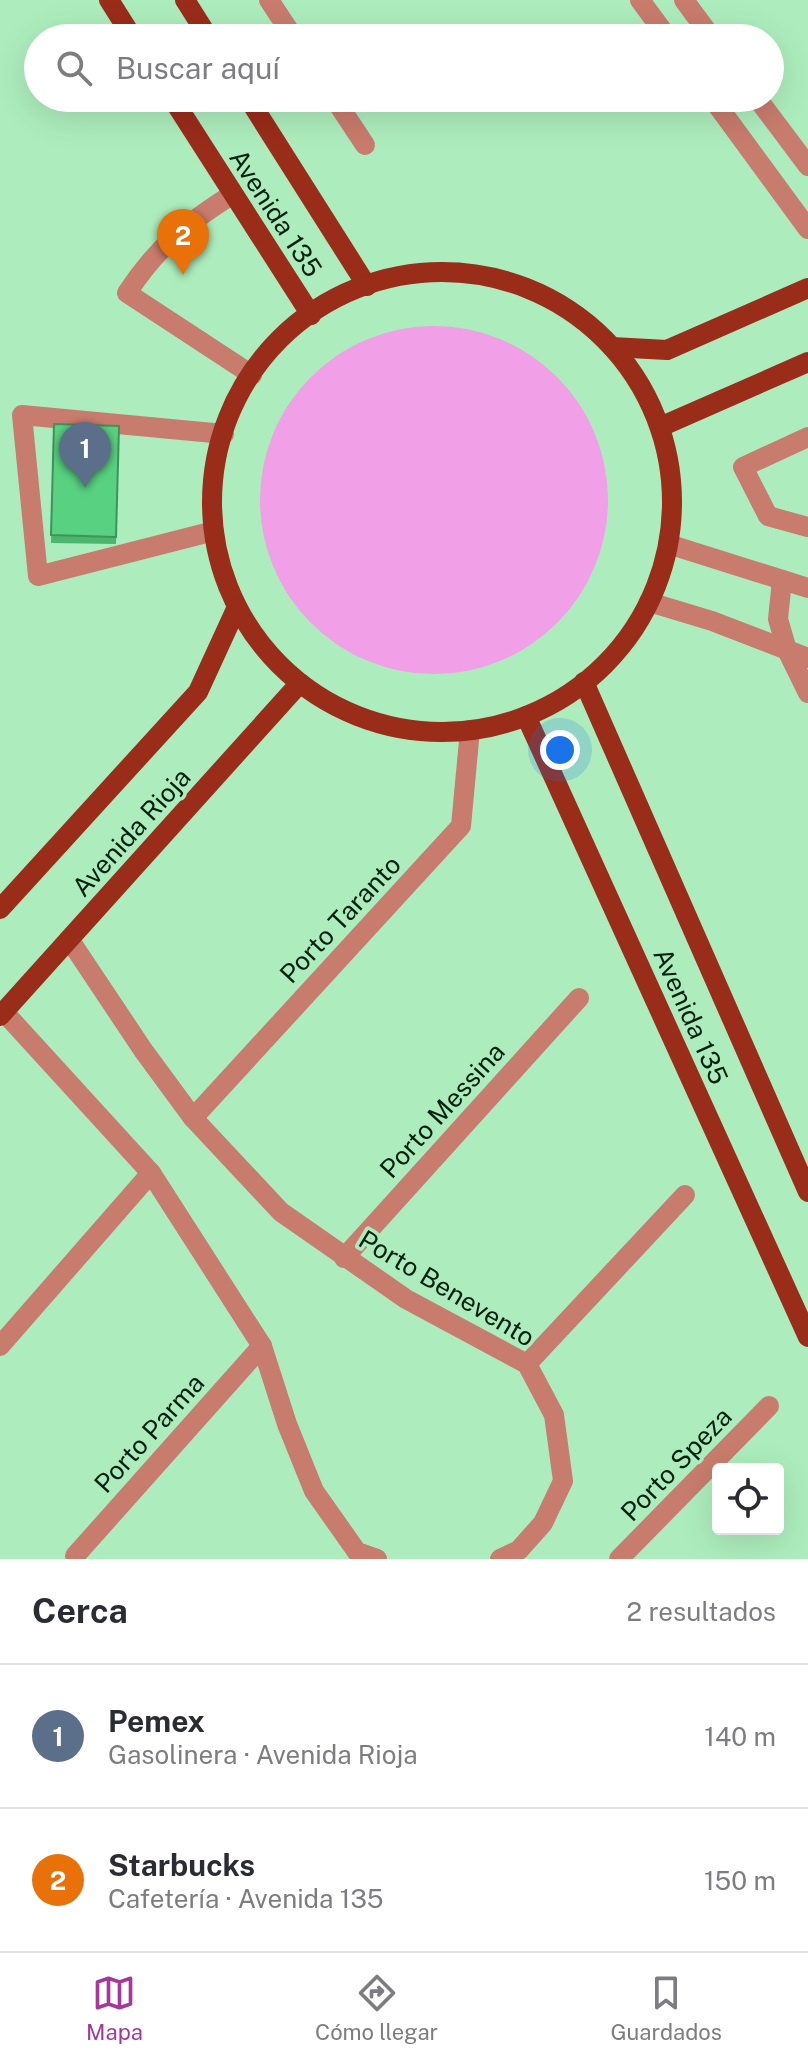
<!DOCTYPE html>
<html lang="es">
<meta charset="utf-8">
<style>
:root{--surface:#fff;--page:#f2f2f3;--text:#2b2b33;--muted:#7c7c81;--line:#e1e1e2;--accent:#a4399a}
body{margin:0;font-family:"Public Sans",sans-serif;background:var(--page);color:var(--text)}
.controls{position:absolute;right:24px;bottom:24px;display:grid;overflow:hidden;border-radius:8px;box-shadow:0 8px 32px #0002}
.controls button{width:72px;height:72px;display:grid;place-items:center;padding:0;border:0;border-bottom:2px solid var(--line);background:var(--surface);color:var(--text);font:40px sans-serif}
.you{position:absolute;left:560px;top:750px;width:28px;height:28px;margin:-20px;border:6px solid #fff;border-radius:50%;background:#1a73e8;box-shadow:0 0 0 12px #1a73e833}
.badge{display:grid;place-items:center;width:52px;height:52px;border-radius:50%;background:var(--accent);color:#fff;font-size:26px;font-weight:700}
.pin{position:absolute;translate:-50% -66px;filter:drop-shadow(0 2px 4px #0008)}
.pin::after{content:'';position:absolute;top:42px;width:28px;height:24px;background:inherit;clip-path:polygon(0 0,100% 0,50% 100%)}
.list{margin:0;padding:0;list-style:none}
h2{display:flex;justify-content:space-between;align-items:center;height:104px;margin:0;padding:0 32px;font-size:34px}
h2 small{font-size:26px;font-weight:400;color:var(--muted)}
.list li{display:grid;grid-template-columns:52px 1fr auto;gap:24px;align-items:center;box-sizing:border-box;height:144px;padding:0 32px;border-top:2px solid var(--line)}
.list b{display:block;font-size:30px;white-space:nowrap}
.list p{margin:0;font-size:26px;white-space:nowrap;color:var(--muted)}
.list em{font-size:26px;font-style:normal;color:var(--muted)}
.icon{flex:none;width:44px;height:44px;fill:none;stroke:currentColor;stroke-width:2;stroke-linecap:round;stroke-linejoin:round}
.map{position:relative;flex:none;width:808px;height:1559px;overflow:hidden}
.search{position:absolute;background:var(--surface);box-shadow:0 8px 32px #0002;left:24px;right:24px;top:24px;height:88px;display:flex;align-items:center;gap:20px;box-sizing:border-box;padding:0 28px;border-radius:44px;color:var(--muted);font-size:30px}
.sheet{height:392px;background:var(--surface)}
nav{display:flex;justify-content:space-around;align-items:center;box-sizing:border-box;height:112px;border-top:2px solid var(--line);background:var(--surface);font-size:22px;color:var(--muted)}
nav a{display:grid;justify-items:center;gap:4px}
nav .on{color:var(--accent)}
.map>svg:first-child{display:block}
.green{fill:#f19fe6}
.lines{fill:none;stroke-linecap:round;stroke-linejoin:round}
.minor{stroke:#c87c6d;stroke-width:20}
.major{stroke:#9a2c1a;stroke-width:20}
.wall{fill:#4cb56e}
.building{fill:#58d280;stroke:#3e935a;stroke-width:2}
.labels{text-anchor:middle;dominant-baseline:central;stroke-width:7;stroke-linejoin:round;paint-order:stroke}
.street-label{font-size:26px;fill:#07210f;stroke:#adedbd}
</style>
<div class="map">
<svg width="808" height="1559" viewBox="0 0 808 1559">
<rect width="100%" height="100%" fill="#adedbd"/>
<circle class="green" cx="434" cy="500" r="174"/>
<g class="lines">
<g class="minor">
<path d="M269,0L294,38"/>
<path d="M640,0L668,38"/>
<path d="M684,0L712,38"/>
<path d="M334,98L365,145"/>
<path d="M712,98L808,229"/>
<path d="M757,98L808,166"/>
<path d="M233,194C187,223 157,247 127,293L252,375"/>
<path d="M808,437L743,467L768,516L808,527"/>
<path d="M214,531L38,576L22,415L224,434"/>
<path d="M668,544L808,588"/>
<path d="M782,580L778,619L787,650L808,693"/>
<path d="M649,602L712,621L808,658"/>
<path d="M69,939L143,1050L193,1118L281,1212L406,1299L527,1364L554,1415L563,1481L543,1523L519,1550L500,1559"/>
<path d="M4,1012L151,1173L262,1346L287,1424L314,1491L357,1552L377,1559"/>
<path d="M193,1118L461,826L470,730"/>
<path d="M344,1258L579,998"/>
<path d="M0,1346L151,1173"/>
<path d="M527,1364L685,1195"/>
<path d="M75,1556L262,1346"/>
<path d="M619,1559L769,1406"/>
</g>
<g class="major">
<path d="M109,0L133,38"/>
<path d="M185,0L209,38"/>
<path d="M172,98L311,315"/>
<path d="M248,98L367,286"/>
<circle cx="442" cy="502" r="230"/>
<path d="M612,347L667,350L808,288"/>
<path d="M660,427L808,362"/>
<path d="M584,682L808,1192"/>
<path d="M526,716L808,1337"/>
<path d="M0,909L198,692L237,607"/>
<path d="M0,1016L300,683"/>
</g>
</g>
<path class="wall" d="M54,424L119,426L116,544L51,543Z"/>
<path class="building" d="M54,424L119,426L116,537L51,535Z"/>
<g class="labels">
<g class="street-label">
<text transform="translate(276 213) rotate(57)">Avenida 135</text>
<text transform="translate(131 832) rotate(-48)">Avenida Rioja</text>
<text transform="translate(340 919) rotate(-47)">Porto Taranto</text>
<text transform="translate(691 1016) rotate(66)">Avenida 135</text>
<text transform="translate(442 1110) rotate(-48)">Porto Messina</text>
<text transform="translate(447 1288) rotate(31)">Porto Benevento</text>
<text transform="translate(149 1433) rotate(-48)">Porto Parma</text>
<text transform="translate(676 1464) rotate(-46)">Porto Speza</text>
</g>
</g>
</svg>
<div class="controls">
<button><svg class="icon" aria-label="locate" viewBox="0 0 24 24"><circle cx="12" cy="12" r="6"/><path d="M12 2v4M12 18v4M2 12h4M18 12h4"/></svg></button>
</div>
<div class="you"></div>
<div class="pin badge" style="left:85px;top:488px;background:#5c6f8a">1</div>
<div class="pin badge" style="left:183px;top:275px;background:#e8710a">2</div>
<div class="search"><svg class="icon" aria-label="search" viewBox="0 0 24 24"><circle cx="10" cy="10" r="6"/><path d="M15 15l6 6"/></svg>Buscar aquí</div>
</div>
<section class="sheet">
<h2>Cerca<small>2 resultados</small></h2>
<ul class="list">
<li><span class="badge" style="background:#5c6f8a">1</span><div><b>Pemex</b><p>Gasolinera · Avenida Rioja</p></div><em>140 m</em></li>
<li><span class="badge" style="background:#e8710a">2</span><div><b>Starbucks</b><p>Cafetería · Avenida 135</p></div><em>150 m</em></li>
</ul>
</section>
<nav>
<a class="on"><svg class="icon" aria-label="map" viewBox="0 0 24 24"><path d="M3 6l6-2 6 2 6-2v14l-6 2-6-2-6 2zM9 4v14M15 6v14"/></svg>Mapa</a>
<a><svg class="icon" aria-label="directions" viewBox="0 0 24 24"><path d="M12 3l9 9-9 9-9-9zM9 14v-3h6M13 9l2 2-2 2"/></svg>Cómo llegar</a>
<a><svg class="icon" aria-label="saved" viewBox="0 0 24 24"><path d="M7 4h10v16l-5-4-5 4z"/></svg>Guardados</a>
</nav>
